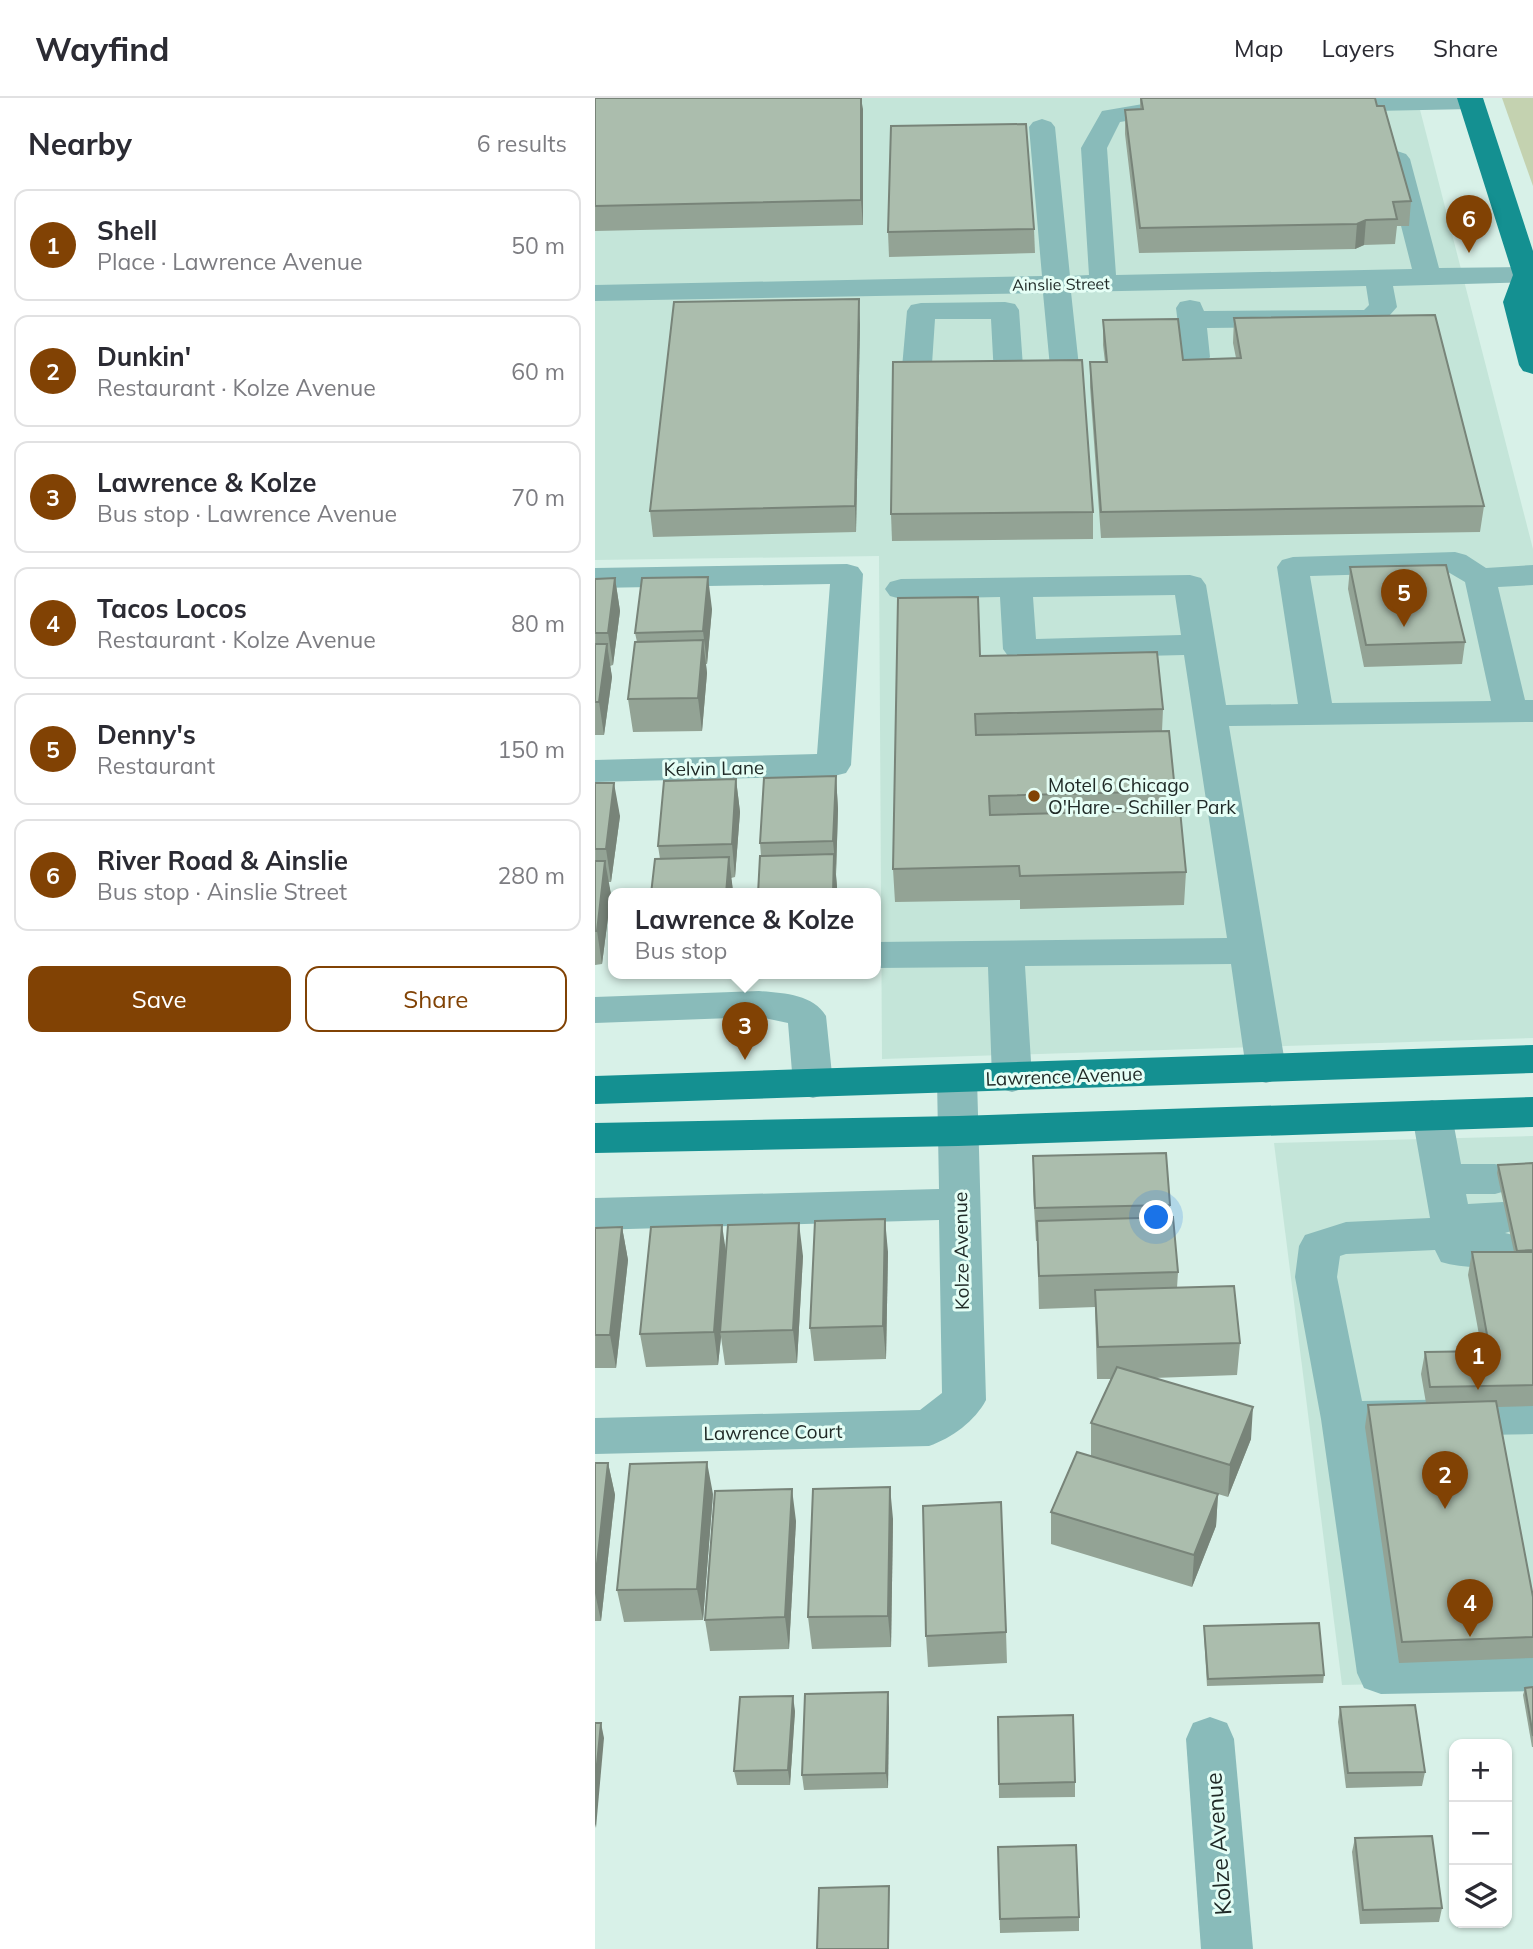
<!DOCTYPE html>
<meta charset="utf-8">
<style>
:root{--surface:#fff;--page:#f7f7f7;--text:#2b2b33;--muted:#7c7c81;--line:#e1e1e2;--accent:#814204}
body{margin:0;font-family:Mulish,sans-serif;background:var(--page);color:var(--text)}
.controls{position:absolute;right:21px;bottom:21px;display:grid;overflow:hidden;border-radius:14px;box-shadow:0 2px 5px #0004}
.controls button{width:63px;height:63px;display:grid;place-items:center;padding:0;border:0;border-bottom:2px solid var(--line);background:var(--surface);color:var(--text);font:35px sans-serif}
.you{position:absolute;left:562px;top:1120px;width:24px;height:24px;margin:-18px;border:5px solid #fff;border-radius:50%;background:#1a73e8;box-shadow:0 0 0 10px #1a73e833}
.badge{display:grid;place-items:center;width:46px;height:46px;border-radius:50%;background:var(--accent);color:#fff;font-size:23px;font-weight:700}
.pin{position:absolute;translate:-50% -58px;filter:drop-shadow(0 2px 4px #0008)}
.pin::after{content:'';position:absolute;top:37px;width:24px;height:21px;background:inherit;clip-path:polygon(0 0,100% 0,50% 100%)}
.popup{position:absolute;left:13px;top:790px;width:273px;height:91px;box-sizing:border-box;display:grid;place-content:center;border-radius:14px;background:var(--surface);filter:drop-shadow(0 2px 5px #0005);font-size:23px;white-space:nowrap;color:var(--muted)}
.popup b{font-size:26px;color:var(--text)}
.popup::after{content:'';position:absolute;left:50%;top:100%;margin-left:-14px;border:14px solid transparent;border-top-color:var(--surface)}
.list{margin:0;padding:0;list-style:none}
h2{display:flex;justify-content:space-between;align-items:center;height:91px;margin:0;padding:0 28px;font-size:30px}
h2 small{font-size:23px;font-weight:400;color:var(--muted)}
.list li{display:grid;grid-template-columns:46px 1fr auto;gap:21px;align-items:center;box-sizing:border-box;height:112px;margin:0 14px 14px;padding:0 14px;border:2px solid var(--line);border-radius:14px}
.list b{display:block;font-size:26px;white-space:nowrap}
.list p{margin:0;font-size:23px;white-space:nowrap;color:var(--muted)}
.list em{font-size:23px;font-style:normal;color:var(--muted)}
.actions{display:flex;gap:14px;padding:21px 28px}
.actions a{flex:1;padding:16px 0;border:2px solid var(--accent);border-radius:14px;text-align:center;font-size:24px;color:var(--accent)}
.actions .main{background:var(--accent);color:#fff}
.icon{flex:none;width:38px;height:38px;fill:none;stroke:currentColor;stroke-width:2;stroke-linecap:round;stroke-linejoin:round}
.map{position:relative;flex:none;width:938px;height:1851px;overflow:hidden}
header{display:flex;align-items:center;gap:42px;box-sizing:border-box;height:98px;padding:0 35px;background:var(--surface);border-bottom:2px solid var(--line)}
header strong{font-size:33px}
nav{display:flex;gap:38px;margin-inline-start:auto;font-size:24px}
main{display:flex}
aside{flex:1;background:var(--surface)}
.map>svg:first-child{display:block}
.built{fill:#c4e5d9}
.green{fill:#c4d2b0}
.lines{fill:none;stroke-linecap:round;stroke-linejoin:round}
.minor{fill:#89bbba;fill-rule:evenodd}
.major{fill:#149091;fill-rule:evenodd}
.wall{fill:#93a395}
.shaded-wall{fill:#788479}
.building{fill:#abbdad;stroke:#788479;stroke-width:2}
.poi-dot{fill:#814204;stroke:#e5fef5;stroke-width:2.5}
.labels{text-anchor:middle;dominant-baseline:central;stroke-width:6;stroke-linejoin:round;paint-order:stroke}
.far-street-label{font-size:16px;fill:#202a27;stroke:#e5fef5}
.street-label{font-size:19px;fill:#202a27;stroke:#e5fef5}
.poi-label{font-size:19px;fill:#202a27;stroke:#e5fef5;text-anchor:start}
.near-street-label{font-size:23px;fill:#202a27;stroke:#e5fef5}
</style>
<header>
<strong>Wayfind</strong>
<nav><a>Map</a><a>Layers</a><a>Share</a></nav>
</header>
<main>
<aside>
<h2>Nearby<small>6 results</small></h2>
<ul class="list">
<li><span class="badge">1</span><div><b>Shell</b><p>Place · Lawrence Avenue</p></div><em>50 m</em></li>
<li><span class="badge">2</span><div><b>Dunkin'</b><p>Restaurant · Kolze Avenue</p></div><em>60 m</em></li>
<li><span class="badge">3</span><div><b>Lawrence &amp; Kolze</b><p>Bus stop · Lawrence Avenue</p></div><em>70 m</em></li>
<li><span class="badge">4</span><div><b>Tacos Locos</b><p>Restaurant · Kolze Avenue</p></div><em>80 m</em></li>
<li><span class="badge">5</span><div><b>Denny's</b><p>Restaurant</p></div><em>150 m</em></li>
<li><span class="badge">6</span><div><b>River Road &amp; Ainslie</b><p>Bus stop · Ainslie Street</p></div><em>280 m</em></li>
</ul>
<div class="actions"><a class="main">Save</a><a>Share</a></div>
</aside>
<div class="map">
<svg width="938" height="1851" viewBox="0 0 938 1851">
<rect width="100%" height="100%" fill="#d8f1e8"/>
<g class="built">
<path d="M0,0H822L938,451V940L287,961L284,458L0,462Z"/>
<path d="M938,1038V1582L747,1587L679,1045Z"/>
</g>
<path class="green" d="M907,0H938V88Z"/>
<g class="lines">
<g class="minor">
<path d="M583,0L592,3L596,8L592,13L525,24L512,50L521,177L817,171L789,61L793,56L802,53L811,56L815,61L844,170L932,169L938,170V184L798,188L802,209L787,226L777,228L612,230L615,259L611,265L601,268L591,265L587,259L581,210L585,204L595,202L605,204L609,213L769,212L774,207L771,188L476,194L485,278L480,284C458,290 426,290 404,284L399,278L396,221H340L336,281L331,287L321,290L311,287L306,281L312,213L316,207L326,205L410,204L420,206L424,212L428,269H455L448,195L0,203V187L447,178L434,29L438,24L447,21L456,24L460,29L475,178L494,177L486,50L507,13Z"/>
<path d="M886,0L889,3L885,8L876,11L731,14L722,11L718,6L725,0Z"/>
<path d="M860,454L871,457L891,470L938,467V487L903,489L930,602H938V624L634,628L691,971L685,981L671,985L657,981L651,971L636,866L430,868L437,980L431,990L417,994L403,990L397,980L393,869L281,870V844L632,840L589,557L425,561L413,558L408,551L405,499L306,501L295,498L290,491L295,484L306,481L595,477L606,480L611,487L631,607L703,606L682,469L687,462L698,459ZM853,474L870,484L896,603L737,605L715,478ZM580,497L586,537L441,541L438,499Z"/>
<path d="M252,466L263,469L268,476L256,667L251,675L239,678L0,684V662L222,656L235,486L0,490V470Z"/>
<path d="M164,893C188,895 218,896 231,918L238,986L232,996L218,1000L204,996L198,986L193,925L164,919L0,925V899Z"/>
<path d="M362,967L376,971L382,981L391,1302C380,1323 357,1340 334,1348L0,1356V1320L325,1312L347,1295L344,1122L0,1132V1100L344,1091L342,981L348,971Z"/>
<path d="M837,1002L851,1007L857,1017L866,1066H900L914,1070L920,1081L914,1092L900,1096H871L873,1106L908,1104L923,1109L929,1120L923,1131L910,1135L931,1140L937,1151L931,1162C905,1170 872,1172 846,1164L840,1152L751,1156L745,1158L742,1179L767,1303L938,1300V1336L773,1339L807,1553L938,1551V1593L786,1596L769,1590L762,1575L726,1321L700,1179L704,1148L710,1137L751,1124L835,1120L817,1017L823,1007Z"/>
<path d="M615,1619L632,1625L639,1641L658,1851H606L591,1641L598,1625Z"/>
</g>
<g class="major">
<path d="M862,0H888L938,153V276L928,273L924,267L908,204L918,177Z"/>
<path d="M938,947V975L0,1006V978Z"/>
<path d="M938,999V1029L363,1048L0,1055V1025L363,1018Z"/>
</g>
</g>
<g class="wall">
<path d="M0,0L268,11V127L0,133Z"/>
<path d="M545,0H780L816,103L814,128H802L800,146L769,147L760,151L544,155L530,36V12L545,11Z"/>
<path d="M439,131L440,155L294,159L293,134Z"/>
<path d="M639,220L889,408L885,434L506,440L495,289V264H510L508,247V222L588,262L641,260L638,245Z"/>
<path d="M265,226L261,434L58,439L55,413Z"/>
<path d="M498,414V441L297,443L296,416Z"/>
<path d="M755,469L870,544L867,566L769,569L753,491Z"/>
<path d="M20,480L25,513L18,567L15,568L17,579L9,637H0V481Z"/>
<path d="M117,511L112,566H111L112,575L107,633L38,634L33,601L42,544L40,535Z"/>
<path d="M385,558L568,611L567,633L580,693L579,713L591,774L589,807L425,811V802L300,804L298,771Z"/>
<path d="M241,678L243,711L241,776L242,789L166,758L165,745Z"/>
<path d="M141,681L145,714L140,779L136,780L138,793L65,761L63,748Z"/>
<path d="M0,685L25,718L16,784H13L16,796L7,866L0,867Z"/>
<path d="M438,1058L575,1107V1120L583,1174L582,1190L645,1245L642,1277L559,1280L656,1341L633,1399L623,1396L621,1428L597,1489L456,1446V1414L496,1358V1325L516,1281H502L500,1209L444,1211L442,1143H441L438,1091Z"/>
<path d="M938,1065V1308L903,1309L938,1539V1560L804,1565L770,1329L773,1307L831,1305L826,1276L830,1254L887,1253L873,1177L877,1154H919L902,1075L903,1067Z"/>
<path d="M27,1129L33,1162L21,1270H0V1130Z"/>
<path d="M293,1154L291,1261L219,1263L215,1230Z"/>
<path d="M131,1155L208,1158L202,1265L130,1267L126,1239L123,1267L51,1269L45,1236Z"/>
<path d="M0,1365H13L20,1397L6,1523H0Z"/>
<path d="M118,1396L108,1522L29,1524L22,1492Z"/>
<path d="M298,1421L296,1549L217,1551L213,1519Z"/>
<path d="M201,1423L194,1551L115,1553L110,1522Z"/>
<path d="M609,1528L729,1577L728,1585L612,1588L609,1536Z"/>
<path d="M411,1534L412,1565L333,1569L331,1538Z"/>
<path d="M938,1589V1649H937L928,1597L930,1590Z"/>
<path d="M294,1609L293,1690L209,1692L207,1677Z"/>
<path d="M745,1609L830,1674L827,1688L751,1690L743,1624Z"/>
<path d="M200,1613L195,1687H142L139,1673Z"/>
<path d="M403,1619L480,1684V1699L404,1700Z"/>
<path d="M760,1740L847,1810L844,1824L765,1826L757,1754Z"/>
<path d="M403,1749L484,1819V1833L405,1835Z"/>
</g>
<g class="shaded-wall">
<path d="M266,0L268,11V127L266,102Z"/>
<path d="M771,122L769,147L760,151L762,126Z"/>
<path d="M264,201L265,226L261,434L260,408Z"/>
<path d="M113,479L117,511L112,566L108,533Z"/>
<path d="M20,480L25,513L18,567L13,535Z"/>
<path d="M108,542L112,575L107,633L103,600Z"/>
<path d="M12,546L17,579L9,637L4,604Z"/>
<path d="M241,678L243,711L241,776L238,743Z"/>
<path d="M141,681L145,714L140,779L137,746Z"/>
<path d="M19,685L25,718L16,784L11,751Z"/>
<path d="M239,756L242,789V796H238Z"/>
<path d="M134,759L138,793L137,796H131Z"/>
<path d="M10,763L16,796L7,866L2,833Z"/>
<path d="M290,1121L293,1154L291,1261L288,1228Z"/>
<path d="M204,1125L208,1158L202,1265L198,1232Z"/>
<path d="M127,1127L132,1160L125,1234L126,1239L123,1267L119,1234Z"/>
<path d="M27,1129L33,1162L21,1270L15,1237Z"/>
<path d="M658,1309L656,1341L633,1399L635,1367Z"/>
<path d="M112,1364L118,1396L108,1522L102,1491Z"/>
<path d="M13,1365L20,1397L6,1523L0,1495V1484Z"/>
<path d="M295,1389L298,1421L296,1549L293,1518Z"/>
<path d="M197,1391L201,1423L194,1551L190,1519Z"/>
<path d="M623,1396L621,1428L597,1489L599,1457Z"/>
<path d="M293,1594L294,1609L293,1690L291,1675Z"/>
<path d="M198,1598L200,1613L195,1687L193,1672Z"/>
<path d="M6,1625L9,1640L1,1730L0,1726V1687Z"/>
<path d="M294,1788V1851H293Z"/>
</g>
<g class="building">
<path d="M0,0H266V102L0,108Z"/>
<path d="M546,0H780L782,8H789L816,103L798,104L802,121L771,122L762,126L545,130L530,12L548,11Z"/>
<path d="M431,26L439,131L293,134L296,28Z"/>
<path d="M264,201L260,408L55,413L79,204Z"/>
<path d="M840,217L889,408L506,414L495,264H512L508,222L583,221L588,262L646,260L639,220Z"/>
<path d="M487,262L498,414L296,416L298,264Z"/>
<path d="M851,467L870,544L771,547L755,469Z"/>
<path d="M113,479L108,533L40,535L47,480Z"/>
<path d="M20,480L13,535H0V481Z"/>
<path d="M383,499L385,558L562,554L568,611L380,616L381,637L574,633L580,693L394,698L395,717L585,712L591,774L425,778L424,768L298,771L303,500Z"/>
<path d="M108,542L103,600L33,601L40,544Z"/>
<path d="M0,546H12L4,604H0Z"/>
<path d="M241,678L238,743L165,745L169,680Z"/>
<path d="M141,681L137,746L63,748L69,683Z"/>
<path d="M0,685H19L11,751H0Z"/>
<path d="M239,756L238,796H163L165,758Z"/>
<path d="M134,759L131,796H56L60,761Z"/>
<path d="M0,763H10L2,833H0Z"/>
<path d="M571,1055L575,1107L440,1110L438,1058Z"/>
<path d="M938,1065V1152L922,1153L903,1067Z"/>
<path d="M578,1119L583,1174L444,1178L442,1123Z"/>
<path d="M290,1121L288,1228L215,1230L220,1123Z"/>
<path d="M204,1125L198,1232L125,1234L133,1127Z"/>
<path d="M127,1127L119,1234L45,1236L56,1129Z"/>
<path d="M27,1129L15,1237H0V1130Z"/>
<path d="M877,1154H938V1287L835,1289L830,1254L895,1253Z"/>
<path d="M639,1188L645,1245L503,1249L500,1192Z"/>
<path d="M522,1269L658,1309L635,1367L496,1325Z"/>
<path d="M901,1303L938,1499V1539L807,1544L773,1307Z"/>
<path d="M482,1354L623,1396L599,1457L456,1414Z"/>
<path d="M112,1364L102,1491L22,1492L35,1366Z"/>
<path d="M0,1365H13L0,1484Z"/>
<path d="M295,1389L293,1518L213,1519L218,1391Z"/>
<path d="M197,1391L190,1519L110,1522L120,1393Z"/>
<path d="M406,1404L411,1534L331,1538L328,1408Z"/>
<path d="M724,1525L729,1577L613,1581L609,1528Z"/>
<path d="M938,1589V1638L930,1590Z"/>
<path d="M293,1594L291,1675L207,1677L210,1596Z"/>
<path d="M198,1598L193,1672L139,1673L145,1599Z"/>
<path d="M820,1607L830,1674L753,1675L745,1609Z"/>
<path d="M478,1617L480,1684L404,1686L403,1619Z"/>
<path d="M0,1625H6L0,1687Z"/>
<path d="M837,1738L847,1810L768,1812L760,1740Z"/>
<path d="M481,1747L484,1819L405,1821L403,1749Z"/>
<path d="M294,1788L293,1851H222L224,1790Z"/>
</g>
<circle class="poi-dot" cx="439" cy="698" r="7"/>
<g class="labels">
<g class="far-street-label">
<text transform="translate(466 186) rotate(-1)">Ainslie Street</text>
</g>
<g class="street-label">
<text transform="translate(119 670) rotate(-1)">Kelvin Lane</text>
<text transform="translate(469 978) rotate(-2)">Lawrence Avenue</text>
<text transform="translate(366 1153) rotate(-91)">Kolze Avenue</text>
<text transform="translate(178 1334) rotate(-1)">Lawrence Court</text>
</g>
<g class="poi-label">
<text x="453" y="687">Motel 6 Chicago<tspan x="453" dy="22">O'Hare - Schiller Park</tspan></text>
</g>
<g class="near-street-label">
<text transform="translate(623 1746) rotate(-94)">Kolze Avenue</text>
</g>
</g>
</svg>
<div class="controls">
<button>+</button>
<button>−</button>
<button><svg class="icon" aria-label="layers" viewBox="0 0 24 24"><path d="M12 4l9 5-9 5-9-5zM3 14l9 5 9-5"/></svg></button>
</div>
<div class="you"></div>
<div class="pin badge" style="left:883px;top:1292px">1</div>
<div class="pin badge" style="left:850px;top:1411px">2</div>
<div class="pin badge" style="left:150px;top:962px">3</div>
<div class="popup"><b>Lawrence &amp; Kolze</b>Bus stop</div>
<div class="pin badge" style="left:875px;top:1539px">4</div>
<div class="pin badge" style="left:809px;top:529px">5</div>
<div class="pin badge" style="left:874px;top:155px">6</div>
</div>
</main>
